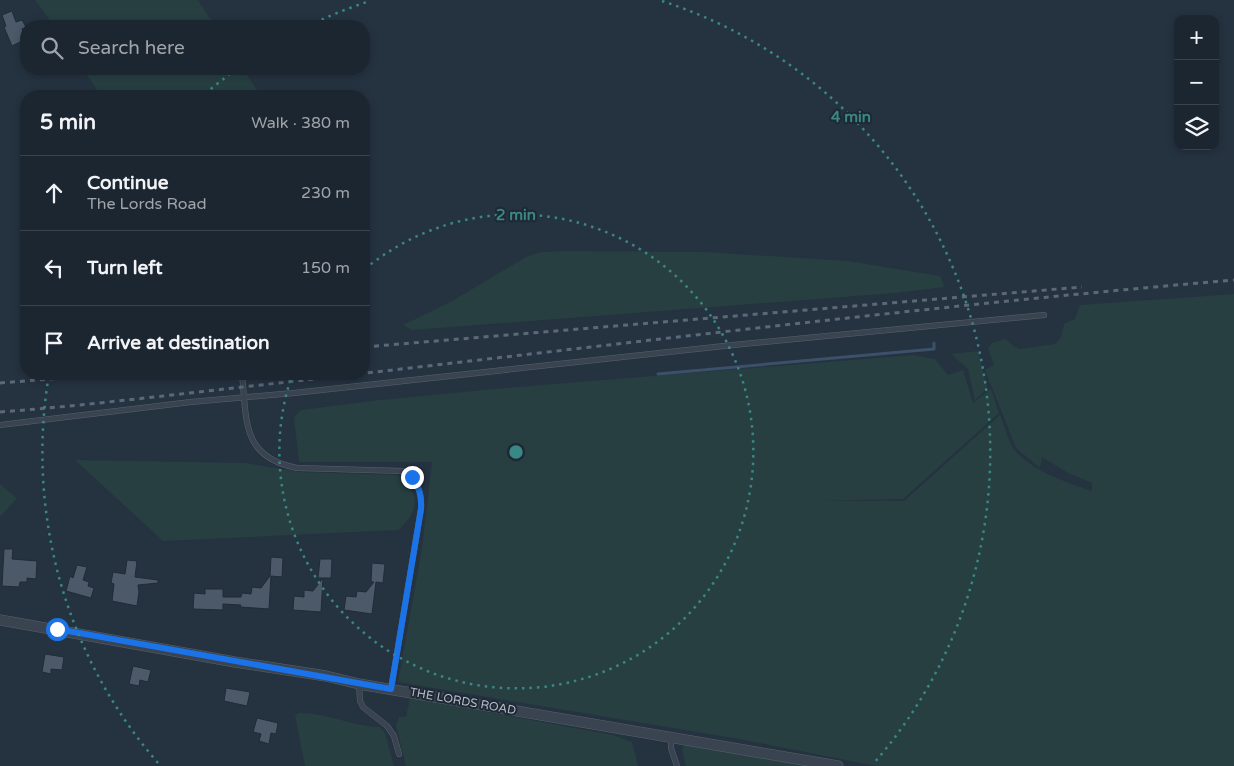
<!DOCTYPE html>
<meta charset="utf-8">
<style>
:root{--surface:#1c2630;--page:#252e38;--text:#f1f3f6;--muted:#a0a5ab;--line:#3a434c}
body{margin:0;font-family:"Varela Round",sans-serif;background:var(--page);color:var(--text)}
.controls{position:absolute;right:15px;top:15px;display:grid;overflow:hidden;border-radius:10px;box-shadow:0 2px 8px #0003}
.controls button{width:45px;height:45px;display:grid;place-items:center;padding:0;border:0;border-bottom:1px solid var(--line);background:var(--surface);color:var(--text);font:25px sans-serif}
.stop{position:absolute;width:15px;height:15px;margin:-11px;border:4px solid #1a73e8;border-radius:50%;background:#fff}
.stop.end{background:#1a73e8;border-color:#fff;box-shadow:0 1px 5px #0008}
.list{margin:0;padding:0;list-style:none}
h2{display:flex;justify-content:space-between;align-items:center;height:65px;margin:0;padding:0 20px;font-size:21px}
h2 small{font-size:16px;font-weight:400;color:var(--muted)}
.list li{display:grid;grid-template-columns:32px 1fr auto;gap:15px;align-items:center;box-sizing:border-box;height:75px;padding:0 20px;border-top:1px solid var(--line)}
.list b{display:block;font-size:19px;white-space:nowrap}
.list p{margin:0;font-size:16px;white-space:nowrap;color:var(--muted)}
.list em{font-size:16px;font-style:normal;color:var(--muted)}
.icon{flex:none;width:28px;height:28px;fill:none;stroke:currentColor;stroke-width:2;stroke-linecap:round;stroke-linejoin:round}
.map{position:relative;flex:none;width:1234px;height:766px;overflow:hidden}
.search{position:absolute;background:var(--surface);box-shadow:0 2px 8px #0003;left:20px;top:20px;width:350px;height:55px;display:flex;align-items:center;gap:12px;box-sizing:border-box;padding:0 18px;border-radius:20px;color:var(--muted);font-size:19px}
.panel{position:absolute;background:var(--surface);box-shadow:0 2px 8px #0003;left:20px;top:90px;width:350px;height:290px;border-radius:20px}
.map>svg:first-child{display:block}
.green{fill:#273f41}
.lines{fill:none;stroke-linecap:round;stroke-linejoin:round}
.stream{stroke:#3b5069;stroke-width:3}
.building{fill:#4b5969;stroke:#202b37}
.lane-casing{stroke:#57626d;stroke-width:6}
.street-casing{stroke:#57626d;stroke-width:11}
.lane{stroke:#3a4450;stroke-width:5}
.street{stroke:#3a4450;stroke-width:10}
.rail{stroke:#5c6877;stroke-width:3;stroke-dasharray:5 5;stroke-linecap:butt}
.route{stroke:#1a73e8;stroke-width:6}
.ring{fill:none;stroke:#398885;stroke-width:2.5;stroke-dasharray:2.5 5}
.labels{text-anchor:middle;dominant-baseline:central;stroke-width:4;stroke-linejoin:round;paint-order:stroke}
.street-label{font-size:12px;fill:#b6bfca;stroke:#1e2935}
.centre{fill:#398885;stroke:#1e2935;stroke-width:2.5}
.ring-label{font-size:15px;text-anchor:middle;font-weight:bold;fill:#398885;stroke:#1e2935;stroke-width:4;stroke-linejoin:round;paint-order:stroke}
</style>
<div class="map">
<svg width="1234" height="766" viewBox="0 0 1234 766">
<rect width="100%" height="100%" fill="#253240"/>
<g class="green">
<path d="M35,0H198L215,26H54Z"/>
<path d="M83,69H243L257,90L193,96H101Z"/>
<path d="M564,251L705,252L848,261L940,276L945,287L895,293L412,330L403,325L452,301L526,257L541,252Z"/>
<path d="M1234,294V766H876L739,739L398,682L422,548L432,462H299L294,417L301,410L380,400L505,388L913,355L935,359L948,375L963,370L973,403L991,389L999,413L903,499L821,501H904L1000,415C1004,424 1009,444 1015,451C1035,472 1065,482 1092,491V483L1068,473L1042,457L1040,468L1016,448L985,370L994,365L988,348L992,343L1006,339L1014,347L1020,349L1055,344L1061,337L1064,324L1075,319L1080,305Z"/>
<path d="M978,351L987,387L975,401L968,369L951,354Z"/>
<path d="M75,460L245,463L300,472L398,475C422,493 419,512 398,530L163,541Z"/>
<path d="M0,484L17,498L0,517Z"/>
<path d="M410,698L613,735L632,742L638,766H406L396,725L399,717H406Z"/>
<path d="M299,713C326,712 353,727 380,727L385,733L394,766H305L295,715Z"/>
<path d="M684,744L819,766H686L682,750Z"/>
</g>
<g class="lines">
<path class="stream" d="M658,374L934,349V343"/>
</g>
<g class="building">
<path d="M12,11L16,22L22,20L26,27L22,29L26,39L12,46L4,27L6,26L2,15Z"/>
<path d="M4,549H13L12,559L37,561L36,579L27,578V582H20L19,587L2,586Z"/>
<path d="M271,557L283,558L282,577L271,576L269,609L240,607L241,605L223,604V610L193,609L194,593L205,594V589H223V597H241L242,593L251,594L252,587L261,588L270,576Z"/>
<path d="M320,559H332L331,578H318Z"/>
<path d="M127,560L137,561L135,577L158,580V583L138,585L139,592L137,606L112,601L114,584L111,583L113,572L125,574Z"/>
<path d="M372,563L385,564L383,583L376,582L372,614L344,610L346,596L356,597L357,591L366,592L374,582H371Z"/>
<path d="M77,565L87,567L83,580L89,582L88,586L94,588L91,598L66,591L70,576L73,578Z"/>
<path d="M323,578L321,612L293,610L294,596L304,597V590L313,591Z"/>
<path d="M45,654L64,657L62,670L51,669V674L42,672Z"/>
<path d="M133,666L151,670L148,682L140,680L139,686L129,684Z"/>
<path d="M226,688L250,692L247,706L224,701Z"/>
<path d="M257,718L278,723L276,734L271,733L269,744L259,741L261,734L253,732Z"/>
</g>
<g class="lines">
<defs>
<g id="lane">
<path d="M242,374C247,421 241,457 297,468L403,471C418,482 422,491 421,509L391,689"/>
<path d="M0,425L191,402L294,393L733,345L1044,315"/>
<path d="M359,684L360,701L363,707L387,726L394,736L399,754"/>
<path d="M671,738V748L677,766"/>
</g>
<path id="street" d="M0,620L235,662L326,676L359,684L838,766"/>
</defs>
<use href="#lane" class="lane-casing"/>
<use href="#street" class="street-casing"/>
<use href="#lane" class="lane"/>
<use href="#street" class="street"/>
<g class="rail">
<path d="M364,347L1082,287"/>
<path d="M0,383L112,374"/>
<path d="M0,412C93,405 186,393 279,383C597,347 915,307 1234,280"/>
</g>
</g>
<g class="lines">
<path class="route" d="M57,629L391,689L421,509C422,496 419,488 412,477"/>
</g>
<g class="ring">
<path d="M365 269A237 237 0 1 1 292 375"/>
<path d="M158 763A474 474 0 0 1 49 374M205 94A474 474 0 0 1 234 71M308 26A474 474 0 0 1 370 1M662 1A474 474 0 0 1 874 763"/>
</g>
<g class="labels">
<g class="street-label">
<text transform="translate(463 701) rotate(10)">THE LORDS ROAD</text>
</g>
</g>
<circle cx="516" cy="452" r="8" class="centre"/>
<g class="ring-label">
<text x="851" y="122">4 min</text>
<text x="516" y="220">2 min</text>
</g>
</svg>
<div class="controls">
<button>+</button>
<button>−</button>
<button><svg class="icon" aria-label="layers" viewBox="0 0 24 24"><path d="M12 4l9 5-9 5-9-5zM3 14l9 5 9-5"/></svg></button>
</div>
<div class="stop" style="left:57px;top:629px"></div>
<div class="stop end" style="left:412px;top:477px"></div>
<div class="search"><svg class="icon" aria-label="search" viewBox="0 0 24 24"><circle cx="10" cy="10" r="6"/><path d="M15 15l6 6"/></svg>Search here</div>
<section class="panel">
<h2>5 min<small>Walk · 380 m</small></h2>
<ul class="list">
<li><svg class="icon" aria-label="ahead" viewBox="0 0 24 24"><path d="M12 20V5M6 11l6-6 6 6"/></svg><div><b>Continue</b><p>The Lords Road</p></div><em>230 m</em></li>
<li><svg class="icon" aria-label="left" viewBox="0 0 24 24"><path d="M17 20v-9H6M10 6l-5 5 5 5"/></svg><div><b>Turn left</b></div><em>150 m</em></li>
<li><svg class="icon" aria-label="arrive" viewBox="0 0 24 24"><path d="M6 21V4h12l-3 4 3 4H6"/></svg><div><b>Arrive at destination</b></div></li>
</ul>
</section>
</div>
